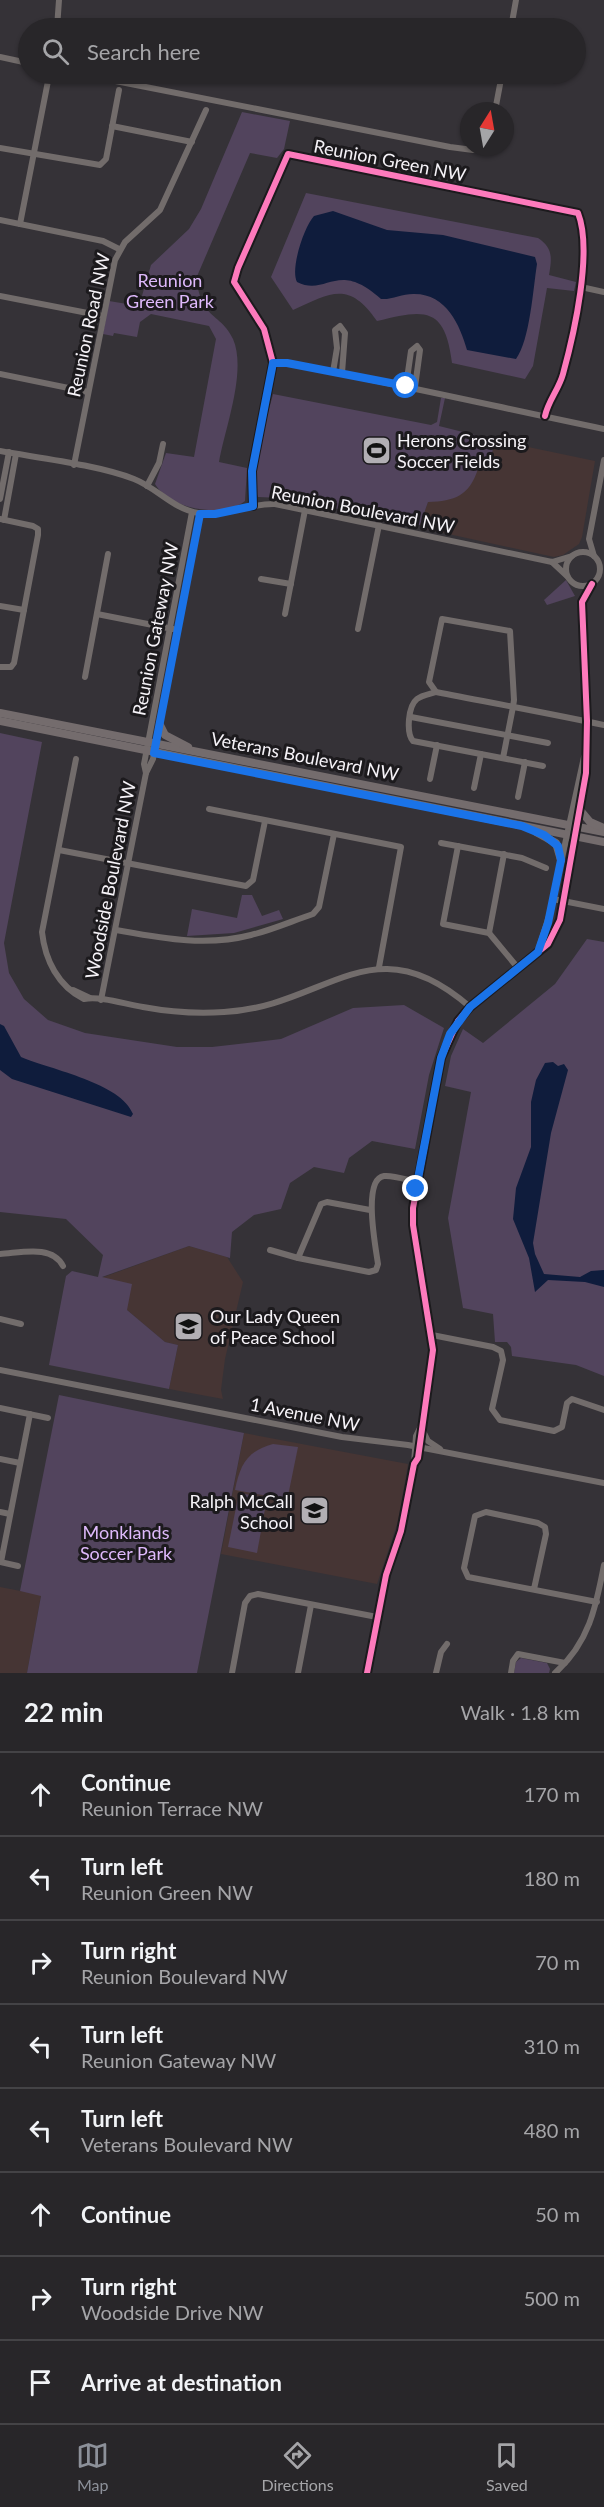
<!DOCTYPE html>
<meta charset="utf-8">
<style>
:root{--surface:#282629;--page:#302e31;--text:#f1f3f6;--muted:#a5a5a8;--line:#444346;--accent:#8c9099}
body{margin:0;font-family:Lato,sans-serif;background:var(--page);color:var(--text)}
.compass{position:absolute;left:460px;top:102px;width:54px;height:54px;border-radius:50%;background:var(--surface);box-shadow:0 2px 4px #0004;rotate:11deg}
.stop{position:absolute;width:18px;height:18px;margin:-14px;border:4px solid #1a73e8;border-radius:50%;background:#fff}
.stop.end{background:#1a73e8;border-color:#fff;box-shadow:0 2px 6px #0008}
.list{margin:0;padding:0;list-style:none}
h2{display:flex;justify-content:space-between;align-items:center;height:78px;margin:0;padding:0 24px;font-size:26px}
h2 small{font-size:20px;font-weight:400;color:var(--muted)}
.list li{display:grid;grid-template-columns:39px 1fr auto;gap:18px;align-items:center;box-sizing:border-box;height:84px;padding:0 24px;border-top:2px solid var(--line)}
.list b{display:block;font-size:22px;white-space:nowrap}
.list p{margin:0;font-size:20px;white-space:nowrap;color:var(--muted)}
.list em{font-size:20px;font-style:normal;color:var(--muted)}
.icon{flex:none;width:33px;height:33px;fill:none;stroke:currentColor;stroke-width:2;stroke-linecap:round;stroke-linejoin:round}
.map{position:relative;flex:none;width:604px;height:1673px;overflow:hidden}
.search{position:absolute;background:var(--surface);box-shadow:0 2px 4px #0004;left:18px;right:18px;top:18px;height:66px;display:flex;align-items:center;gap:15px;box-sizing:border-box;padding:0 21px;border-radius:33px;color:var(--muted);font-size:22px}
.sheet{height:750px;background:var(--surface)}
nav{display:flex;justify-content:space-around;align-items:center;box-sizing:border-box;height:84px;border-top:2px solid var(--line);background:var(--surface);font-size:16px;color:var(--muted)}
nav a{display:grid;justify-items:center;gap:3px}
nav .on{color:var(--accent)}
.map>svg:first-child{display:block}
.education{fill:#463534}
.green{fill:#52445d}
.water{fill:#0f1c3c}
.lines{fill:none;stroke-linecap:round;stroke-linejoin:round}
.minor{stroke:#726c6b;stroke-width:6}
.major{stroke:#746c6d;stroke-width:8}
.cycleway-casing{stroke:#1c1a1d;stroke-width:10}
.cycleway{stroke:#fd7abc;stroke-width:6}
.route{stroke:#1a73e8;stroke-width:8}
.labels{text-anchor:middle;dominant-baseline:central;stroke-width:6;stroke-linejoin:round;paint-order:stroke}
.street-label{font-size:18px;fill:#f6f3f8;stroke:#1c1a1d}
.park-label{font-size:18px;fill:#deb9fb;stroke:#1c1a1d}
.poi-label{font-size:18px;fill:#f6f3f8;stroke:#1c1a1d;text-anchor:start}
</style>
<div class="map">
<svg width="604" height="1673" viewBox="0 0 604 1673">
<rect width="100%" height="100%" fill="#353237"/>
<g class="education">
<path d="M495,440L595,461L582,537L579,544L563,555L554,557L421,528L420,525L428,502L478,469L488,471Z"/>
<path d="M189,1246L227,1257L243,1282L225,1359L221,1390L223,1399L169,1389L178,1345L165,1342L127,1310L101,1278Z"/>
<path d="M244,1433L408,1464L398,1521L377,1584L221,1554Z"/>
<path d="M0,1587L41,1595L27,1673H0Z"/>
</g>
<g class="green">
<path d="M242,112L290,121L284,149L277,158L250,153L195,281C199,289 200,300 205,307C214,319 225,322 233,339C247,371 225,428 219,462L247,468L245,501C222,519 170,509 155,484L166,453L194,457L216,339L209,326L151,314L140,322L137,337L114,333L113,336L103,334L109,301L139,306L151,265L189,229L201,209Z"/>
<path d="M306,193L538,238C553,248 552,258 549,275L576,282L574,291L547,288L533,366L525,379L452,363C445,306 425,309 377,321C349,281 332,292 293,310L271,277Z"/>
<path d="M273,394L431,425L437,422L441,398H445L439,426L495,440L488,471L478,469C469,496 455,501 428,502L420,525L282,498L258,497C247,480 268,415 273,394Z"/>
<path d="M566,580L575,596L547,605L544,600Z"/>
<path d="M0,733L42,742L4,943L9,973L24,999L48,1020L85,1033L177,1047H212L281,1039L353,1008L404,1005L444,1028L429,1075L415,1149L372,1141L349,1158L344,1173L314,1167L290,1183L281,1209L254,1215L232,1232L230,1258L189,1246L102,1277L132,1284L127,1310L165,1342L178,1345L169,1389L49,1365L66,1276L72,1271L98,1277L103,1255L66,1219L0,1212Z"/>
<path d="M242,895H252L262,916L279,910L283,919L234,933L187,936L192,909L237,918Z"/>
<path d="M587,939L604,942V1376L576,1365L512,1356L511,1347L507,1342H495L493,1314L463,1308L448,1218L471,1092L445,1086L451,1056L463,1029L483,1043L555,984Z"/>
<path d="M59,1395L244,1433L197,1673H27L41,1596L20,1591Z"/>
<path d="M273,1444L298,1447L288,1496L284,1499L235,1490C240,1465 247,1451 273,1444Z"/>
<path d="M239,1493L267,1498L257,1553L228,1547Z"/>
<path d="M521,1658L547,1663L550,1669L549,1673H514L516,1662Z"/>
</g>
<g class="water">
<path d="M333,211L387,230L443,235L535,257L537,264C533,289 530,340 516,359L467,350C460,325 446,293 413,294C402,294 391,300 381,299C337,259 327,297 297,282C290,269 304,227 314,216Z"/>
<path d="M0,1024L4,1026L21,1057C52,1070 121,1083 133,1114L131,1117L12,1079L0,1070Z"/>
<path d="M553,1062L558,1066L564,1064L568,1070L551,1133L533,1243L535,1254L544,1274L580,1277L591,1271L604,1270V1287L585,1282L548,1280L535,1292L529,1258L513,1219L516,1188L531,1147V1102L536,1080L545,1063Z"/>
</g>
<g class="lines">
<g class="minor">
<path d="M57,28L59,0"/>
<path d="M511,28L516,0"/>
<path d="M0,57L28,63"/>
<path d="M80,74L450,147L473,150L483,147"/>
<path d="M495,111L502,74"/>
<path d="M112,126L192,142"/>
<path d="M0,148L100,165L106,159L119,90"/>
<path d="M0,220L103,241L119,249"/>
<path d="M20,224L49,76"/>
<path d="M581,287L604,292"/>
<path d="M0,296L103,316"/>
<path d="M273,363H287C393,383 498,407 604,429"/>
<path d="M333,372L337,348L335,330L340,326L345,333L342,373"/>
<path d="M0,374L88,392"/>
<path d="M406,386L411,351L417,346L420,350L415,387"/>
<path d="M0,451C39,458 98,465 134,479C157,488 173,509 198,513C225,517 249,503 275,504L552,562L572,556"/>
<path d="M74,465L115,260L125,242L160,210L206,110"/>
<path d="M147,486L159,463L163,444"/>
<path d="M0,499L9,452"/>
<path d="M253,506L252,471L273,363L264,329L234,282L238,268L288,154L578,213C593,251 574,334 563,374C559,389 548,401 545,416"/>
<path d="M0,519L33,526L38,529V535L14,663L11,667H0"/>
<path d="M4,520L16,454"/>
<circle cx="583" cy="569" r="17"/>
<path d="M594,556L589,539L604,460"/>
<path d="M552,562L567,576"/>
<path d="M261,579L291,584"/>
<path d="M0,606L24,610"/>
<path d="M97,614L173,629"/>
<path d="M285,614L305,510"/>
<path d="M358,629L379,525"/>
<path d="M85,677L108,554"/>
<path d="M436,692C430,694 422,695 417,699C408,706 406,733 413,741L543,766"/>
<path d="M411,717L548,743"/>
<path d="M503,758L513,707L514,700L510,631L442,619L429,682L436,692C492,703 548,713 604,725"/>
<path d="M76,759L42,932C45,960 58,986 84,999C102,996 124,1004 143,1007C170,1012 197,1014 224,1012C326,1007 372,921 470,1007"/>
<path d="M146,773L144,764L192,512"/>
<path d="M430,779L437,745"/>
<path d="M474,788L481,754"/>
<path d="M518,797L525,762"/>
<path d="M209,809L401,847L379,967"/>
<path d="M441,843L522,858L546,868"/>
<path d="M458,846L443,924L489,933L518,968"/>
<path d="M59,850L246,886L253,880L265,821"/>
<path d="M553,899L604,909"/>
<path d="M116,930C161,938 205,947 251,935C272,930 292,921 313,914L319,907L334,834"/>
<path d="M489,933L504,854"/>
<path d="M538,951L550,913L584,757"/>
<path d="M73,990L90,998"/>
<path d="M101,1000L146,773L153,759L157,737L200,514"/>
<path d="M370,1210L327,1202L321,1204L298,1258L369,1272L376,1270L378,1264C376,1249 362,1179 384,1176C394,1175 407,1180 417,1182"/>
<path d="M270,1250L298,1258"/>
<path d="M0,1254C20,1253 52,1244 63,1266"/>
<path d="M0,1319L21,1324"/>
<path d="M432,1335L493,1347L501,1351L503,1360L492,1409L500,1420L554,1431L562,1427L567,1403L572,1399L604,1410"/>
<path d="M0,1370L342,1437L408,1445L604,1483"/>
<path d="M0,1408L48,1418"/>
<path d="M423,1431L428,1441L440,1449"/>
<path d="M0,1459L20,1463"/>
<path d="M414,1464L416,1436L420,1428"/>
<path d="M0,1512L10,1514"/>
<path d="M0,1562L18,1566"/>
<path d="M1,1562L30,1414"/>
<path d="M534,1589L546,1534L545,1527L538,1523L486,1512L475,1516L464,1568L468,1577L597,1602"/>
<path d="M232,1673L245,1603L250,1596L258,1594L377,1617"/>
<path d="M298,1673L311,1605"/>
<path d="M367,1673L386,1575L401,1531L414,1464L418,1458L433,1350L413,1225V1208L441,1058L458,1021L470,1007L548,944L560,920L586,773L587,721L582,602L592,584"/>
<path d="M436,1673L441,1652L447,1644"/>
<path d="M511,1673L513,1661L518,1654L565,1663"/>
<path d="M555,1673C589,1643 596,1607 604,1565"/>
</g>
<g class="major">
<path d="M0,713L604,832"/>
<path d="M0,721L604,842"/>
<path d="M160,725L165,735L188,747"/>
<path d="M580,810L590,822L604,828"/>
<path d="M536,832L556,843L561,860"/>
</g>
<defs>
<g id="cycleway">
<path d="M253,506L252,471L273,363L264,329L234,282L238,268L288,154L578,213C593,251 574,334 563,374C559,389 548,401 545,416"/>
<path d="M367,1673L386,1575L401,1531L414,1464L418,1458L433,1350L413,1225V1208L441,1058L458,1021L470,1007L548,944L560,920L586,773L587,721L582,602L592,584"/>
</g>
</defs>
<use href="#cycleway" class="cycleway-casing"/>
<use href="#cycleway" class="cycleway"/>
</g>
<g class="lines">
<path class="route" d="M406,386L287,363H273L252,471L253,506L215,514H200L154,753L522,826L544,835L558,846L561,860L548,923L538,952L470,1007L450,1034L441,1058L416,1189"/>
</g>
<defs>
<symbol id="stadium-square" viewBox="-11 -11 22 22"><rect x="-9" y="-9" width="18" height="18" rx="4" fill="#b2afb4" stroke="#1c1a1d"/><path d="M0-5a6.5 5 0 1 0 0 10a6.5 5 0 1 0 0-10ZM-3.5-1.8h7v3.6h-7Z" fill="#111"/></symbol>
<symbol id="school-square" viewBox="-11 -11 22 22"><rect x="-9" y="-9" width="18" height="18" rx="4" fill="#b2afb4" stroke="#1c1a1d"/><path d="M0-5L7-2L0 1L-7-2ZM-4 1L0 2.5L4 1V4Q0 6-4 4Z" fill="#111"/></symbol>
</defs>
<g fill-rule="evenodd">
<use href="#stadium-square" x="360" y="434" width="33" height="33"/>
<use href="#school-square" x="172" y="1310" width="33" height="33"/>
<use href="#school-square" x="298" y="1494" width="33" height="33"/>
</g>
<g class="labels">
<g class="street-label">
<text transform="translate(390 160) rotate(11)">Reunion Green NW</text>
<text transform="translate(88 325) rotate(-78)">Reunion Road NW</text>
<text transform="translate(363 509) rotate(11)">Reunion Boulevard NW</text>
<text transform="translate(155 629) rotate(-79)">Reunion Gateway NW</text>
<text transform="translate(305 756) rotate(11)">Veterans Boulevard NW</text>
<text transform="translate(110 880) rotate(-79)">Woodside Boulevard NW</text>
<text transform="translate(305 1414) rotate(11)">1 Avenue NW</text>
</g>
<g class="park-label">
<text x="170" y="280">Reunion<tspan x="170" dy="21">Green Park</tspan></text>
<text x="126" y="1532">Monklands<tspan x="126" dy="21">Soccer Park</tspan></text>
</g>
<g class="poi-label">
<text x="397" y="440">Herons Crossing<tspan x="397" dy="21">Soccer Fields</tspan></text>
<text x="210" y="1316">Our Lady Queen<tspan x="210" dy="21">of Peace School</tspan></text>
<text x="293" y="1501" text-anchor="end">Ralph McCall<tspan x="293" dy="21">School</tspan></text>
</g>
</g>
</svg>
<svg class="compass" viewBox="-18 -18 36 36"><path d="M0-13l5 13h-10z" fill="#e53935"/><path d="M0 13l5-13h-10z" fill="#a5a5a8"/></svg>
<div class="stop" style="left:406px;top:386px"></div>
<div class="stop end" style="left:416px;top:1189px"></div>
<div class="search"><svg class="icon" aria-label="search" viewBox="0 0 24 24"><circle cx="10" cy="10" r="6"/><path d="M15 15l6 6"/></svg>Search here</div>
</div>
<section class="sheet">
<h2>22 min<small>Walk · 1.8 km</small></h2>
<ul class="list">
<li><svg class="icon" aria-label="ahead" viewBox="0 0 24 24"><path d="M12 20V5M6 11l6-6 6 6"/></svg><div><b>Continue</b><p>Reunion Terrace NW</p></div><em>170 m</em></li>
<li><svg class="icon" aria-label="left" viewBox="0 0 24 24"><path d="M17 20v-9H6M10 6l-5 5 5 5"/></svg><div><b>Turn left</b><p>Reunion Green NW</p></div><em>180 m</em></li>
<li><svg class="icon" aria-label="right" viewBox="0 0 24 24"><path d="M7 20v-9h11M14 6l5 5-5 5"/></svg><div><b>Turn right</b><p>Reunion Boulevard NW</p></div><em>70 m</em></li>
<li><svg class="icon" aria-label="left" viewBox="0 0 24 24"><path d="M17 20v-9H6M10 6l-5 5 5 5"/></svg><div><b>Turn left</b><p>Reunion Gateway NW</p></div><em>310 m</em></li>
<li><svg class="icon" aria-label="left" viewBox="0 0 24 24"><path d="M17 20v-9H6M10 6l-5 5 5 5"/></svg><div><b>Turn left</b><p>Veterans Boulevard NW</p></div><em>480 m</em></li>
<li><svg class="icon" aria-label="ahead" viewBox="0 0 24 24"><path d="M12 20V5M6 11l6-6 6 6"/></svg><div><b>Continue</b></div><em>50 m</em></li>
<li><svg class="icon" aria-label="right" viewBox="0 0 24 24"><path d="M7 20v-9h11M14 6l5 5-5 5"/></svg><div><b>Turn right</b><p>Woodside Drive NW</p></div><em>500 m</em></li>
<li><svg class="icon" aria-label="arrive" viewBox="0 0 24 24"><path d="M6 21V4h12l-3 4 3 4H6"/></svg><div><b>Arrive at destination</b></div></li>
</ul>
</section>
<nav>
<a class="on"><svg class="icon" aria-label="map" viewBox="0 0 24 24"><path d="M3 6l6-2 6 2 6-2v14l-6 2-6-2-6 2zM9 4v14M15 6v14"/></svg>Map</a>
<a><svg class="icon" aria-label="directions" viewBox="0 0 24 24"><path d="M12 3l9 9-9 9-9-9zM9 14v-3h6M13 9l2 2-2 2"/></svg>Directions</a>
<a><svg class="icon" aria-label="saved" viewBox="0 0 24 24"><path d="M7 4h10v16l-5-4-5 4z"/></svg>Saved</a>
</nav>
